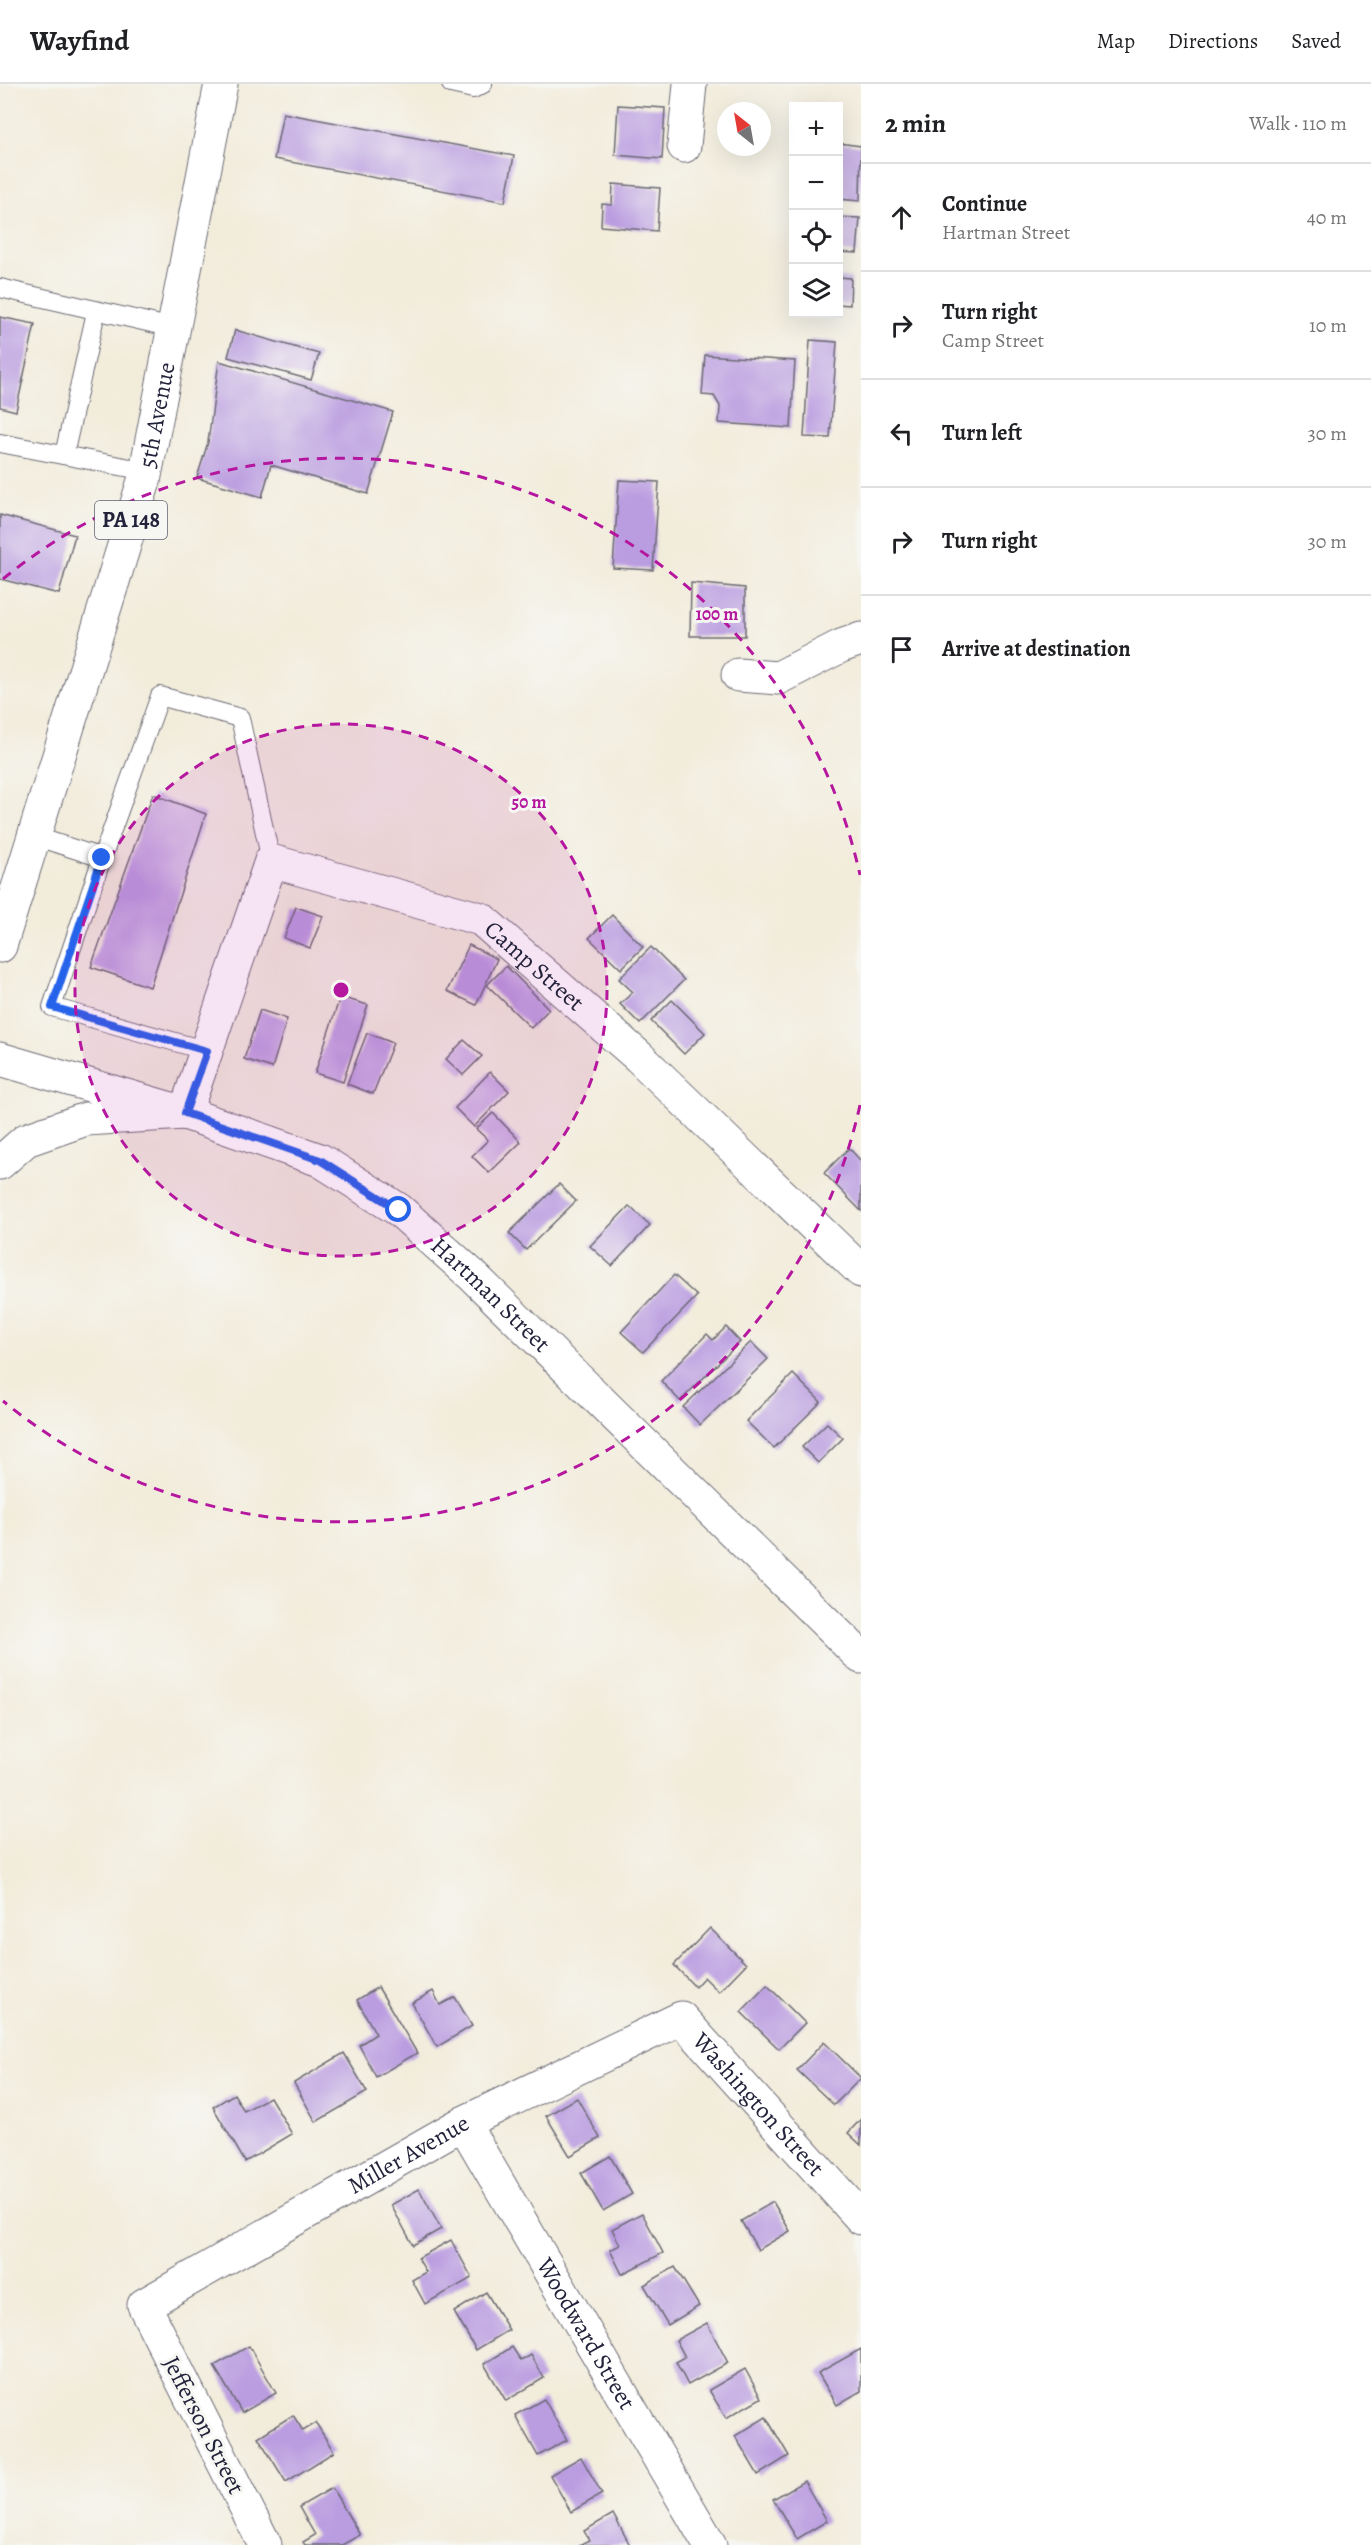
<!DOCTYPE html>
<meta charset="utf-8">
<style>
:root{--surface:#fff;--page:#f2f2f2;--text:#202124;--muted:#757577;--line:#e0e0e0}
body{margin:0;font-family:Alegreya,serif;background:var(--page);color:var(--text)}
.controls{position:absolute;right:18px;top:18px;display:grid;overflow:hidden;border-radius:0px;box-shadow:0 6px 24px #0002}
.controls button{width:54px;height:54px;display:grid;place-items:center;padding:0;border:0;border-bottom:2px solid var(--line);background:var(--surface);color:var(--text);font:30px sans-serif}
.compass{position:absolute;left:717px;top:18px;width:54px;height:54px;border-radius:50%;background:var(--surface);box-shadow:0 6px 24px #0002;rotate:329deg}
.stop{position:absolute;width:18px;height:18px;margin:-14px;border:4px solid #2563eb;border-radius:50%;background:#fff}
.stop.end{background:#2563eb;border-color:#fff;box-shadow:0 2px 6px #0008}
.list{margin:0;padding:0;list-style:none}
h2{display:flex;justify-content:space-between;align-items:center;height:78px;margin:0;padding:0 24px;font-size:26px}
h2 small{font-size:20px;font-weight:400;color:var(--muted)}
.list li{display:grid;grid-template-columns:39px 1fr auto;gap:18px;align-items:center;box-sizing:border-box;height:108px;padding:0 24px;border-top:2px solid var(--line)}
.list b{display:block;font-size:22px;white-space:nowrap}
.list p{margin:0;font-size:20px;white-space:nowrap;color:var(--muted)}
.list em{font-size:20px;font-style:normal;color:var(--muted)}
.icon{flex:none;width:33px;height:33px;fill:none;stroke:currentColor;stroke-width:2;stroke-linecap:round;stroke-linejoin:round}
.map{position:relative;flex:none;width:861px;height:2461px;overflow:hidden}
header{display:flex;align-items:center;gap:36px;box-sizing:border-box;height:84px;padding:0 30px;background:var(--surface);border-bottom:2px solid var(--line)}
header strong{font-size:28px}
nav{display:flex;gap:33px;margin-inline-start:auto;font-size:21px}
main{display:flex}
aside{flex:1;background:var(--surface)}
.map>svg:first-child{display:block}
.building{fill:#ba9ce0}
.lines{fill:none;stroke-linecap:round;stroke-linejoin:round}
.service-casing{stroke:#6b6973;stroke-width:20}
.minor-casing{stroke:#6b6973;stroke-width:35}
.secondary-casing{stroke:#6b6973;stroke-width:35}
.primary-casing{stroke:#6b6973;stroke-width:35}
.service{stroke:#fff;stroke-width:18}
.minor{stroke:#fff;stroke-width:33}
.secondary{stroke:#fff;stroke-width:33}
.primary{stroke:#fff;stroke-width:33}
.route{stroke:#2563eb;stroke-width:8}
.ring{fill:none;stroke:#b5179e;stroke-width:3;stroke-dasharray:10 8}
.labels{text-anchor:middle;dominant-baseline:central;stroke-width:6;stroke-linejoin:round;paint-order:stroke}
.shield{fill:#f6f6f2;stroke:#626272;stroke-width:1.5}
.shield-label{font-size:22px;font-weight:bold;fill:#22223b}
.street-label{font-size:24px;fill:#22223b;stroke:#f6f6f2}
.centre{fill:#b5179e;stroke:#f6f6f2;stroke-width:3}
.ring-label{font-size:18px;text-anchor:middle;font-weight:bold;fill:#b5179e;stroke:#f6f6f2;stroke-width:6;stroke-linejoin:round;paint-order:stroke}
</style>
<header>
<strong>Wayfind</strong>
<nav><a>Map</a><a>Directions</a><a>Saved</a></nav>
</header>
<main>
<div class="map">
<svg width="861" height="2461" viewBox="0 0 861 2461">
<rect width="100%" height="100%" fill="#f6f6f2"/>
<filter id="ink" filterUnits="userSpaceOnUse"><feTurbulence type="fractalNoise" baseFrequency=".0167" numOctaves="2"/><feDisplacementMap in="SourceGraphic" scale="12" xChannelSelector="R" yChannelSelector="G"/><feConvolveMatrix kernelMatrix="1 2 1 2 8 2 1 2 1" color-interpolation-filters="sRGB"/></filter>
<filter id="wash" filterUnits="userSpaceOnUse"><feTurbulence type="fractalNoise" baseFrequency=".008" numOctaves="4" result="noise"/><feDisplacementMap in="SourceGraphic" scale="24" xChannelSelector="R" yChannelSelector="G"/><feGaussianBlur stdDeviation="1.35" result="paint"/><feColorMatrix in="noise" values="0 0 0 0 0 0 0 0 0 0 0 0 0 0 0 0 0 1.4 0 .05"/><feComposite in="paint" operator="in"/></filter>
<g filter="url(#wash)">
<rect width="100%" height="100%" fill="#f2ecdb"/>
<g id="blocks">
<g class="building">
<path d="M618,21L665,24L662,75L615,71Z"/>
<path d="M283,29L514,72L505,118L274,75Z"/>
<path d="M838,59L861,62L860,117L838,115Z"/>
<path d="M613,100L660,104L657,147L601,142L602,120L612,121Z"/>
<path d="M838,133L860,134L857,169L838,168Z"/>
<path d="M838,193L851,194L850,221L838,220Z"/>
<path d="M0,233L35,240L16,327L0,323Z"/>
<path d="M235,246L319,270L311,296L228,273Z"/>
<path d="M810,256L837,258L830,354L804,353Z"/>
<path d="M705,271L795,277L791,344L719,339L720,322L714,312L702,311Z"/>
<path d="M219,277L393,328L368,410L271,381L262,413L197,394L208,358Z"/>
<path d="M619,396L659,398L653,486L613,484Z"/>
<path d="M0,431L75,451L59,510L0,495Z"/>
<path d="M691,499L745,504V552H690Z"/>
<path d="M153,710L206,730L150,903L91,883Z"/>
<path d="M296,823L323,832L310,864L284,854Z"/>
<path d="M612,831L643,863L621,885L589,854Z"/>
<path d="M469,861L497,875L476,921L447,907Z"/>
<path d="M651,863L684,896L640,940L620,920L633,908L619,895Z"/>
<path d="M506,882L549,925L531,944L487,901Z"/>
<path d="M340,913L368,921L343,998L315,989Z"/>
<path d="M672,916L705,949L684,970L651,937Z"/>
<path d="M260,926L287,935L272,984L244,975Z"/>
<path d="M367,949L393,959L373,1010L347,1000Z"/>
<path d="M464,956L482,972L463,991L446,975Z"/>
<path d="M490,988L509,1007L474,1043L455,1024Z"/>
<path d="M493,1029L521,1058L489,1089L472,1072L488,1056L476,1045Z"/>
<path d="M849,1064L861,1077V1127L824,1089Z"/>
<path d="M559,1100L576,1117L526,1166L509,1149Z"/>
<path d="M629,1122L650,1141L612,1182L590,1162Z"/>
<path d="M674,1191L697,1212L643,1268L621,1248Z"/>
<path d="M726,1243L740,1258L680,1317L661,1297L707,1250L713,1256Z"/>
<path d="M751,1258L768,1275L700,1341L683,1323Z"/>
<path d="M793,1290L821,1318L774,1364L746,1337Z"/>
<path d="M827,1339L843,1354L818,1379L802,1363Z"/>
<path d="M710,1844L746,1880L719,1908L704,1893L695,1903L674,1881Z"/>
<path d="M767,1901L805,1939L779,1965L741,1928Z"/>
<path d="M378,1903L417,1969L376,1993L359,1961L376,1950L357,1916Z"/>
<path d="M433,1907L440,1921L455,1913L472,1942L437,1963L412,1919Z"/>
<path d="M824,1958L861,1994L834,2021L797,1986Z"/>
<path d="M344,1969L367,2008L316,2038L294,1999Z"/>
<path d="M234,2010L244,2027L270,2013L292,2050L245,2078L213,2023Z"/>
<path d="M577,2014L600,2054L570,2072L546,2032Z"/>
<path d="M861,2035V2061L848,2049Z"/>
<path d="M610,2072L632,2110L603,2127L581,2089Z"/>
<path d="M419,2105L441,2145L413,2161L391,2121Z"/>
<path d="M773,2118L790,2147L758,2166L741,2137Z"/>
<path d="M642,2129L663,2169L622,2190L610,2166L620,2161L612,2145Z"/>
<path d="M451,2156L472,2194L425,2220L412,2196L426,2188L418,2174Z"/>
<path d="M675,2183L699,2222L668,2241L644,2201Z"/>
<path d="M486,2208L509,2246L476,2266L454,2228Z"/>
<path d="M707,2239L728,2279L688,2301L676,2278L685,2273L676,2256Z"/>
<path d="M249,2262L276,2309L242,2329L214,2282Z"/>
<path d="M512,2263L521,2277L531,2271L544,2294L506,2317L484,2280Z"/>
<path d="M861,2265V2307L837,2321L818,2289Z"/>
<path d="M745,2285L761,2314L726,2334L709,2306Z"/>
<path d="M544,2315L567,2356L538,2372L515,2331Z"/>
<path d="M293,2331L303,2347L316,2339L334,2368L286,2398L258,2353Z"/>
<path d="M766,2333L789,2372L758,2391L735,2352Z"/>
<path d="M581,2373L602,2410L571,2428L550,2391Z"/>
<path d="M804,2397L827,2437L797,2455L773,2415Z"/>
<path d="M332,2404L360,2451L342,2461H305L303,2458L315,2451L299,2423Z"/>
<path d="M613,2430L630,2461H579L589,2456L584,2447Z"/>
</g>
</g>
</g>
<g filter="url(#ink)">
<use href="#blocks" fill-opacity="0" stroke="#6b6973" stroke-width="1.5"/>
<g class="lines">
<defs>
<g id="service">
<path d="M451,0L473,5L483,0"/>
<path d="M0,204L173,244"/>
<path d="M0,359L146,387"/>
<path d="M64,371L96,228"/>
<path d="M34,752L102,774"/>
<path d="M207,967L52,923L102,774L160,612L240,634L271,777"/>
</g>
<g id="minor">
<path d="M684,62L690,0"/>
<path d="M738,591L778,594L841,562L861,555"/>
<path id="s1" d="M185,1029L271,777L481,835L639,973L861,1187"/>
<path id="s2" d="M463,2039L710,2461"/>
<path id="s3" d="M265,2461L144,2221L463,2039L681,1934L861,2134"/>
</g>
<g id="secondary">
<path id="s4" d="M0,975L185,1029L320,1076L399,1126L473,1192L861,1573"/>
</g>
<g id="primary">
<path id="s5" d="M0,862L144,397L221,0"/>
<path d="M0,1079L26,1056L86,1035L185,1029"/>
</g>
</defs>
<use href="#service" class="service-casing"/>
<use href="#minor" class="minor-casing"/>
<use href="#secondary" class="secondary-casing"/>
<use href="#primary" class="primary-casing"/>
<use href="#service" class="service"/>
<use href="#minor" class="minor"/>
<use href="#secondary" class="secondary"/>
<use href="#primary" class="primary"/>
</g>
</g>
<g class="lines" filter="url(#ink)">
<path class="route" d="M102,774L52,923L207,967L185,1029L320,1076L399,1126"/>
</g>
<circle cx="341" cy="906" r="266" fill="#b5179e" fill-opacity=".12"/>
<g class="ring">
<circle cx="341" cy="906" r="266"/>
<path d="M860 1021A532 532 0 0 1 3 1317M3 495A532 532 0 0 1 860 791"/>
</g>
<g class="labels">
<rect class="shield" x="95" y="417" width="72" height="38" rx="4.5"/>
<g class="shield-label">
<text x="131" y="436">PA 148</text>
</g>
<g class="street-label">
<text stroke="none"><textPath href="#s5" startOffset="554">5th Avenue</textPath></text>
<text stroke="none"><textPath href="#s1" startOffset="555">Camp Street</textPath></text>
<text stroke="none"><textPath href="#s4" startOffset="554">Hartman Street</textPath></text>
<text stroke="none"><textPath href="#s3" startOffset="994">Washington Street</textPath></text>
<text stroke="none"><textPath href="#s3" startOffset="573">Miller Avenue</textPath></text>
<text stroke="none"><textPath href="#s2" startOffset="244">Woodward Street</textPath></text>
<text transform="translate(204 2341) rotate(63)">Jefferson Street</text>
</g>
</g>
<circle cx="341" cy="906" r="9" class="centre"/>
<g class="ring-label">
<text x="717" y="536">100 m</text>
<text x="529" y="724">50 m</text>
</g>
</svg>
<div class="controls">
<button>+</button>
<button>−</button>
<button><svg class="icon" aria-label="locate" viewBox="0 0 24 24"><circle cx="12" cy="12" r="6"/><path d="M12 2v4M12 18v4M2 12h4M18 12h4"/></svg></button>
<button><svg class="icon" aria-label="layers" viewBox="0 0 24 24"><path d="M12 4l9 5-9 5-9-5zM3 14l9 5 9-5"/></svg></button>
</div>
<svg class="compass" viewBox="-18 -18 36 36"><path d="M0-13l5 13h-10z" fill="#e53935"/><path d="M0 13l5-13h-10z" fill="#757577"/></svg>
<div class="stop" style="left:399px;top:1126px"></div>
<div class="stop end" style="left:102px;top:774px"></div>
</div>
<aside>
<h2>2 min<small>Walk · 110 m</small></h2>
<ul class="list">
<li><svg class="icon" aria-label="ahead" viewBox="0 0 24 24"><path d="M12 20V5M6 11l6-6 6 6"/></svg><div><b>Continue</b><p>Hartman Street</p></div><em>40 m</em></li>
<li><svg class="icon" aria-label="right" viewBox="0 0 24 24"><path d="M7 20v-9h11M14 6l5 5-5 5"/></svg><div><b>Turn right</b><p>Camp Street</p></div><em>10 m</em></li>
<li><svg class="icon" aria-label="left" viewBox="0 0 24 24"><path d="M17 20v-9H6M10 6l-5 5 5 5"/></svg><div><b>Turn left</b></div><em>30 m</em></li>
<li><svg class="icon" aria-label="right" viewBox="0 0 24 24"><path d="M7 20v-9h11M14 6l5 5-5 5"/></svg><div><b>Turn right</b></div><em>30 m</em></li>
<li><svg class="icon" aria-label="arrive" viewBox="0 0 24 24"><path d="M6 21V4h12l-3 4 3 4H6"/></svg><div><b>Arrive at destination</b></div></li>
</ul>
</aside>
</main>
